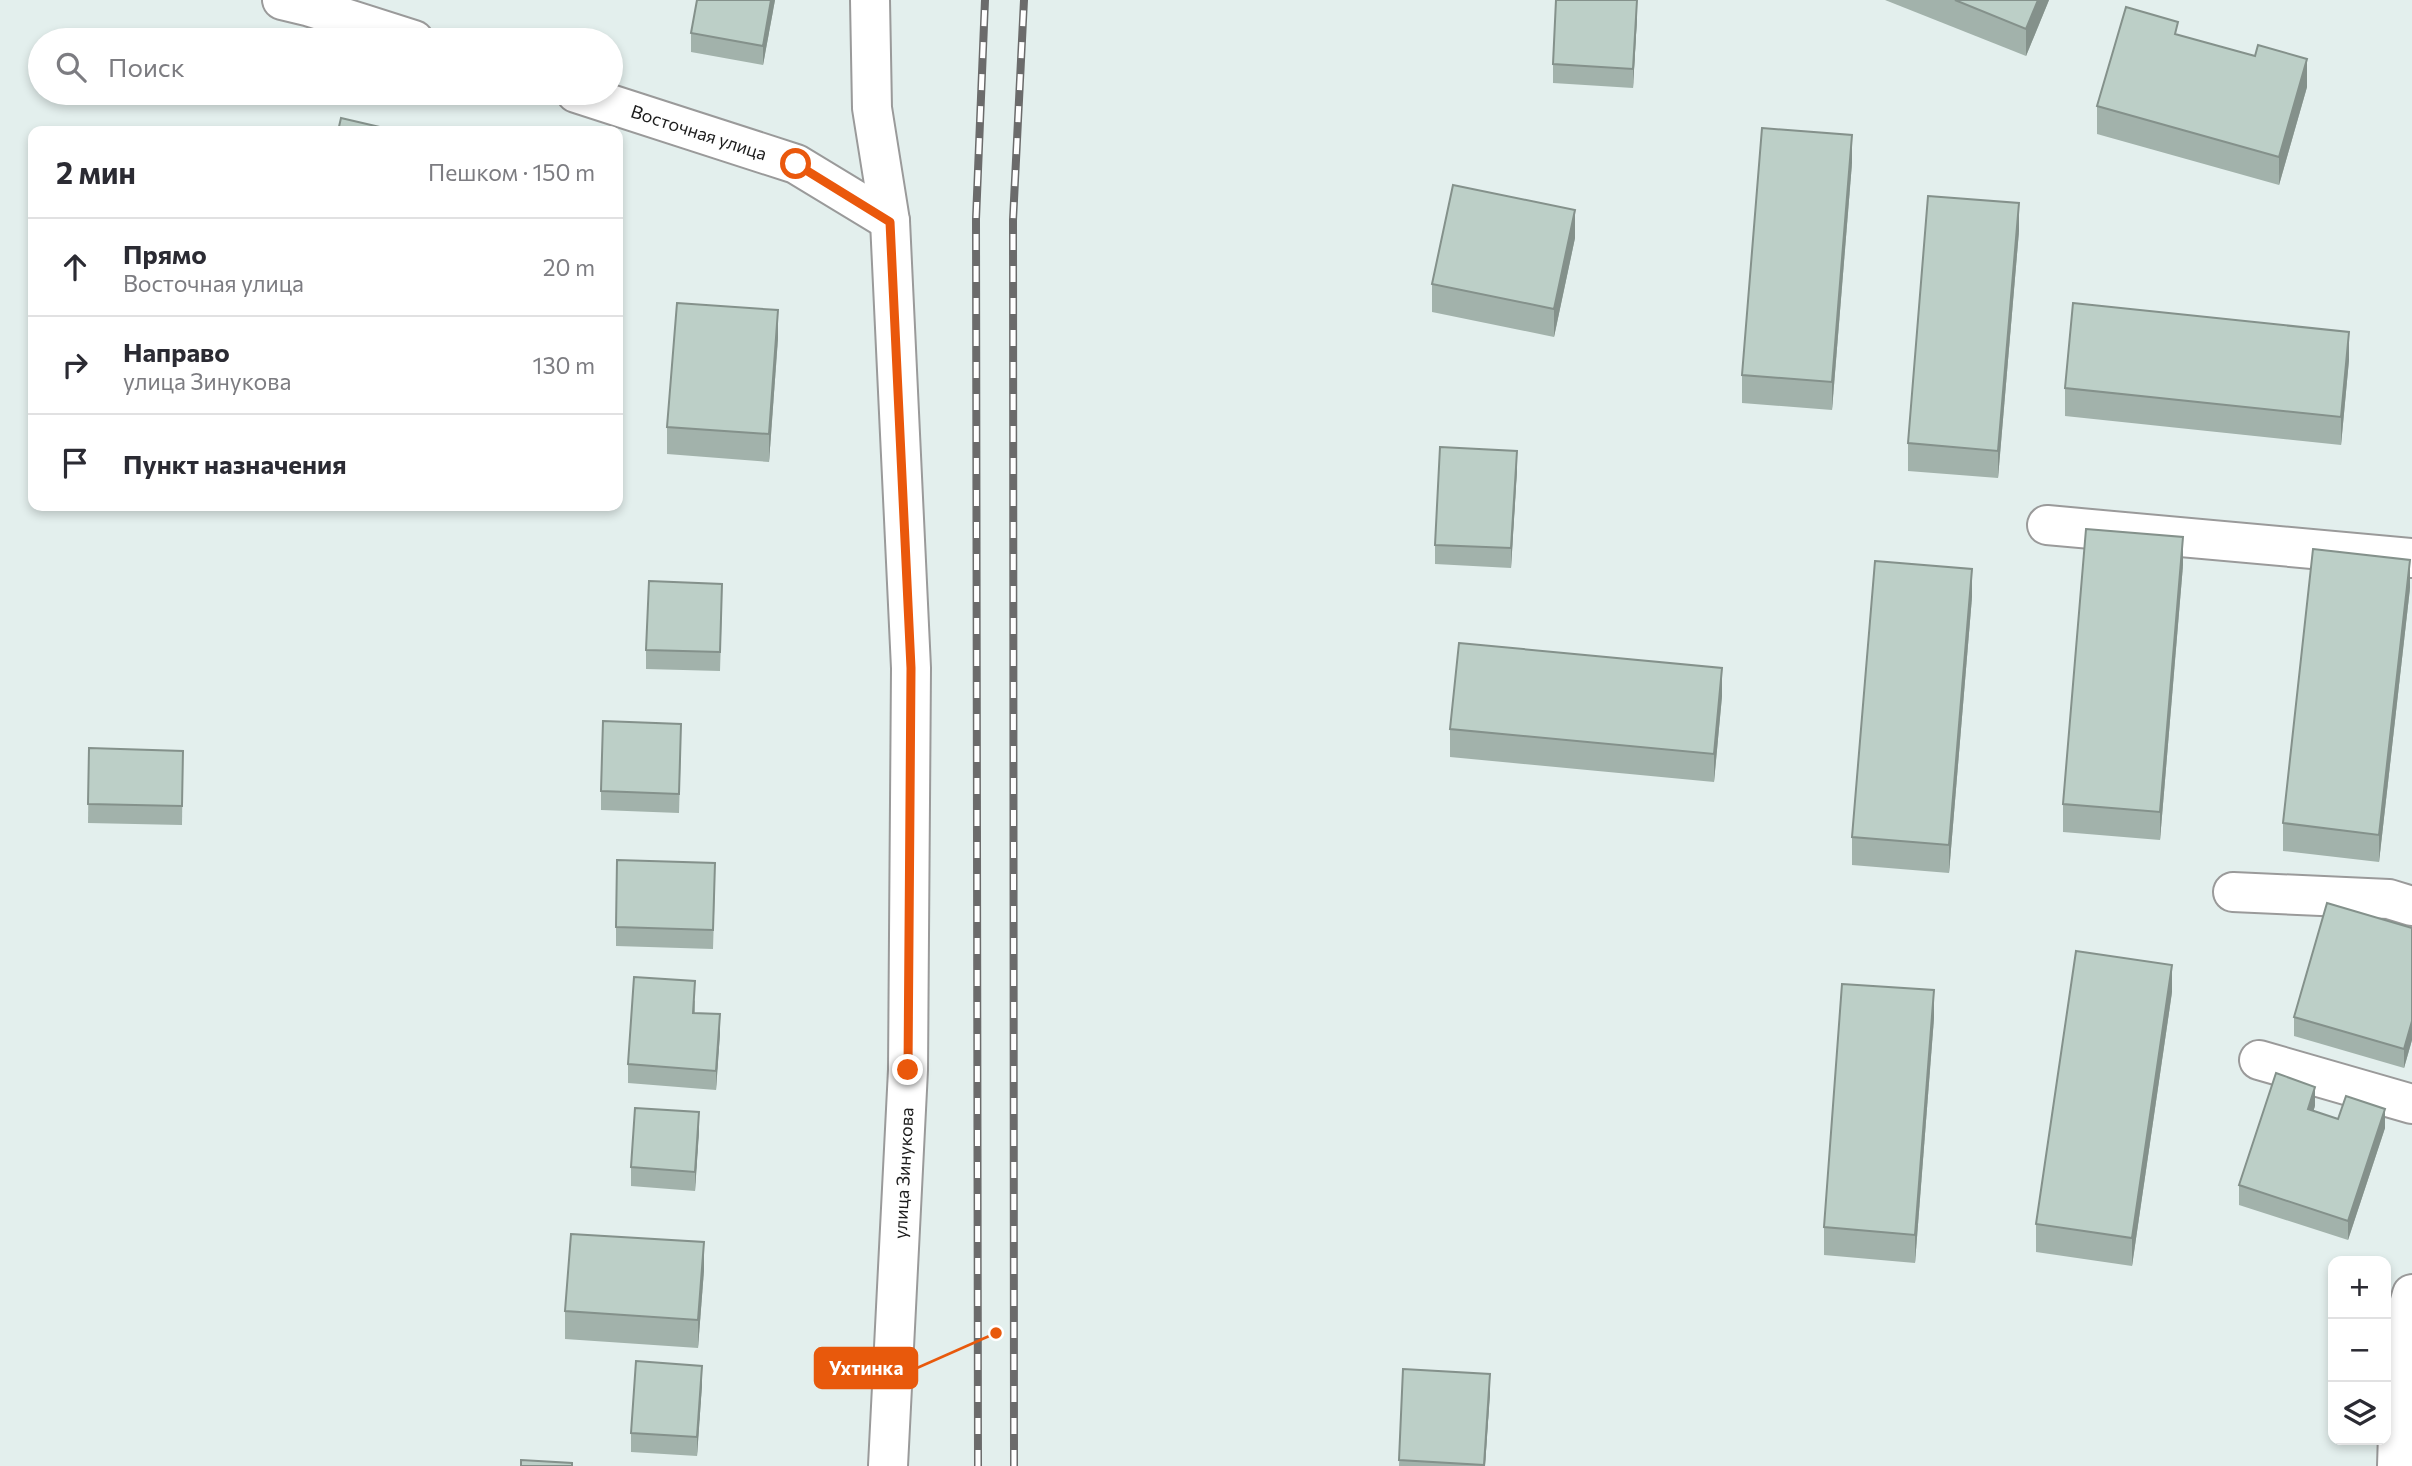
<!DOCTYPE html>
<html lang="ru">
<meta charset="utf-8">
<style>
:root{--surface:#fff;--page:#f7f7f7;--text:#2b2b33;--muted:#7c7c81;--line:#e1e1e2}
body{margin:0;font-family:Commissioner,sans-serif;background:var(--page);color:var(--text)}
.controls{position:absolute;right:21px;bottom:21px;display:grid;overflow:hidden;border-radius:14px;box-shadow:0 4px 10px #0003}
.controls button{width:63px;height:63px;display:grid;place-items:center;padding:0;border:0;border-bottom:2px solid var(--line);background:var(--surface);color:var(--text);font:35px sans-serif}
.stop{position:absolute;width:21px;height:21px;margin:-16px;border:5px solid #ea580c;border-radius:50%;background:#fff}
.stop.end{background:#ea580c;border-color:#fff;box-shadow:0 2px 7px #0008}
.list{margin:0;padding:0;list-style:none}
h2{display:flex;justify-content:space-between;align-items:center;height:91px;margin:0;padding:0 28px;font-size:30px}
h2 small{font-size:23px;font-weight:400;color:var(--muted)}
.list li{display:grid;grid-template-columns:46px 1fr auto;gap:21px;align-items:center;box-sizing:border-box;height:98px;padding:0 28px;border-top:2px solid var(--line)}
.list b{display:block;font-size:26px;white-space:nowrap}
.list p{margin:0;font-size:23px;white-space:nowrap;color:var(--muted)}
.list em{font-size:23px;font-style:normal;color:var(--muted)}
.icon{flex:none;width:38px;height:38px;fill:none;stroke:currentColor;stroke-width:2;stroke-linecap:round;stroke-linejoin:round}
.map{position:relative;flex:none;width:2412px;height:1466px;overflow:hidden}
.search{position:absolute;background:var(--surface);box-shadow:0 4px 10px #0003;left:28px;top:28px;width:595px;height:77px;display:flex;align-items:center;gap:18px;box-sizing:border-box;padding:0 24px;border-radius:38px;color:var(--muted);font-size:26px}
.panel{position:absolute;background:var(--surface);box-shadow:0 4px 10px #0003;left:28px;top:126px;width:595px;height:385px;border-radius:14px}
.map>svg:first-child{display:block}
.lines{fill:none;stroke-linecap:round;stroke-linejoin:round}
.minor-casing{stroke:#9a9a9a;stroke-width:42}
.minor{stroke:#fff;stroke-width:38}
.rail-casing{stroke:#6b6b6b;stroke-width:8}
.rail{stroke:#fff;stroke-width:5;stroke-dasharray:16;stroke-linecap:butt}
.wall{fill:#a2b2ab}
.shaded-wall{fill:#84918b}
.building{fill:#bccfc7;stroke:#84918b;stroke-width:2}
.route{stroke:#ea580c;stroke-width:9}
.labels{text-anchor:middle;dominant-baseline:central;stroke-width:7;stroke-linejoin:round;paint-order:stroke}
.street-label{font-size:18px;fill:#1d1d1d;stroke:#fff}
.leader{fill:none;stroke:#e8590c;stroke-width:2.5}
.callout-dot{fill:#e8590c;stroke:#fff;stroke-width:2.5}
.callout{fill:#e8590c;stroke:#e8590c;stroke-width:2.5}
.callout-label{font-size:19px;text-anchor:middle;font-weight:bold;fill:#fff}
</style>
<div class="map">
<svg width="2412" height="1466" viewBox="0 0 2412 1466">
<rect width="100%" height="100%" fill="#e3efed"/>
<g class="lines">
<defs>
<g id="minor">
<path d="M282,0L307,6L414,40"/>
<path d="M870,0L872,108L890,221L911,668L908,1070L888,1466"/>
<path d="M576,93L796,164L890,221"/>
<path d="M2047,525L2412,558"/>
<path d="M2233,892L2389,899L2412,906"/>
<path d="M2259,1060L2412,1104"/>
<path d="M2397,1466L2401,1334L2412,1294"/>
</g>
</defs>
<use href="#minor" class="minor-casing"/>
<use href="#minor" class="minor"/>
<defs>
<g id="rail">
<path d="M978,1466L976,219L985,0"/>
<path d="M1014,1466L1013,220L1024,0"/>
</g>
</defs>
<use href="#rail" class="rail-casing"/>
<use href="#rail" class="rail"/>
</g>
<g class="wall">
<path d="M697,0H775L763,65L691,52V33Z"/>
<path d="M1885,0H2049L2026,56Z"/>
<path d="M1637,18L1633,88L1553,83V64Z"/>
<path d="M2178,35L2307,87L2279,185L2097,134V106Z"/>
<path d="M1852,163L1832,410L1742,403V375Z"/>
<path d="M2019,231L1998,478L1908,471V443Z"/>
<path d="M1575,238L1554,337L1432,312V284Z"/>
<path d="M778,338L769,462L667,454V427Z"/>
<path d="M2349,360L2341,445L2065,416V388Z"/>
<path d="M1517,470L1511,568L1435,564V545Z"/>
<path d="M2183,565L2160,840L2063,832V804Z"/>
<path d="M2410,588L2379,862L2283,851V823Z"/>
<path d="M1972,597L1949,873L1852,865V837Z"/>
<path d="M722,603L720,671L646,669V650Z"/>
<path d="M1722,696L1714,782L1450,757V729Z"/>
<path d="M681,743L679,813L601,810V791Z"/>
<path d="M89,748L183,751L182,825L88,823Z"/>
<path d="M715,882L713,949L616,946V927Z"/>
<path d="M2412,928V1040L2404,1068L2294,1036V1017Z"/>
<path d="M2172,992L2132,1266L2036,1252V1224Z"/>
<path d="M695,1000V1013L720,1033L716,1090L628,1083V1064Z"/>
<path d="M1934,1018L1915,1263L1824,1255V1227Z"/>
<path d="M2315,1106L2313,1111L2338,1119L2385,1128L2348,1240L2239,1205V1185Z"/>
<path d="M699,1131L695,1191L631,1186V1167Z"/>
<path d="M704,1270L698,1348L565,1339V1311Z"/>
<path d="M1403,1369L1490,1393L1485,1466H1399Z"/>
<path d="M702,1385L697,1456L631,1452V1433Z"/>
</g>
<g class="shaded-wall">
<path d="M771,0H775L763,65V46Z"/>
<path d="M1637,0V18L1633,88V69Z"/>
<path d="M2038,0H2049L2026,56V29Z"/>
<path d="M2307,59V87L2279,185V157Z"/>
<path d="M1852,135V163L1832,410V382Z"/>
<path d="M2019,203V231L1998,478V451Z"/>
<path d="M1575,210V238L1554,337V309Z"/>
<path d="M778,310V338L769,462V434Z"/>
<path d="M2349,332V360L2341,445V417Z"/>
<path d="M1517,451V470L1511,568V548Z"/>
<path d="M2183,537V565L2160,840V812Z"/>
<path d="M2410,560V588L2379,862V835Z"/>
<path d="M1972,569V597L1949,873V845Z"/>
<path d="M1722,668V696L1714,782V754Z"/>
<path d="M2172,965V992L2132,1266V1238Z"/>
<path d="M1934,990V1018L1915,1263V1235Z"/>
<path d="M720,1014V1033L716,1090V1071Z"/>
<path d="M2412,1021V1040L2404,1068V1049Z"/>
<path d="M2315,1087V1106L2308,1128V1109Z"/>
<path d="M2385,1109V1128L2348,1240V1221Z"/>
<path d="M699,1112V1131L695,1191V1172Z"/>
<path d="M704,1242V1270L698,1348V1320Z"/>
<path d="M702,1366V1385L697,1456V1437Z"/>
<path d="M1490,1374V1393L1485,1466H1484Z"/>
</g>
<g class="building">
<path d="M697,0H771L763,46L691,33Z"/>
<path d="M1556,0H1637L1633,69L1553,64Z"/>
<path d="M1955,0H2038L2026,29Z"/>
<path d="M2126,7L2178,22L2175,34L2255,56L2258,45L2307,59L2279,157L2097,106Z"/>
<path d="M341,118L397,131H338Z"/>
<path d="M1762,128L1852,135L1832,382L1742,375Z"/>
<path d="M1453,185L1575,210L1554,309L1432,284Z"/>
<path d="M1928,196L2019,203L1998,451L1908,443Z"/>
<path d="M677,303L778,310L769,434L667,427Z"/>
<path d="M2073,303L2349,332L2341,417L2065,388Z"/>
<path d="M1440,447L1517,451L1511,548L1435,545Z"/>
<path d="M2086,529L2183,537L2160,812L2063,804Z"/>
<path d="M2313,549L2410,560L2379,835L2283,823Z"/>
<path d="M1875,561L1972,569L1949,845L1852,837Z"/>
<path d="M649,581L722,584L720,652L646,650Z"/>
<path d="M1459,643L1722,668L1714,754L1450,729Z"/>
<path d="M603,721L681,724L679,794L601,791Z"/>
<path d="M89,748L183,751L182,806L88,804Z"/>
<path d="M617,860L715,863L713,930L616,927Z"/>
<path d="M2327,903L2412,928V1021L2404,1049L2294,1017Z"/>
<path d="M2076,951L2172,965L2132,1238L2036,1224Z"/>
<path d="M634,977L695,981L693,1013L720,1014L716,1071L628,1064Z"/>
<path d="M1842,984L1934,990L1915,1235L1824,1227Z"/>
<path d="M2276,1073L2315,1087L2308,1109L2338,1119L2346,1096L2385,1109L2348,1221L2239,1185Z"/>
<path d="M635,1108L699,1112L695,1172L631,1167Z"/>
<path d="M571,1234L704,1242L698,1320L565,1311Z"/>
<path d="M636,1361L702,1366L697,1437L631,1433Z"/>
<path d="M1403,1369L1490,1374L1484,1465L1399,1460Z"/>
<path d="M521,1460L572,1463V1466H521Z"/>
</g>
<g class="lines">
<path class="route" d="M796,164L890,222L911,668L908,1070"/>
</g>
<g class="labels">
<g class="street-label">
<text transform="translate(699 132) rotate(18)">Восточная улица</text>
<text transform="translate(903 1173) rotate(-87)">улица Зинукова</text>
</g>
</g>
<path class="leader" d="M996 1333L917 1368"/>
<circle class="callout-dot" cx="996" cy="1333" r="7"/>
<rect class="callout" x="815" y="1348" width="102" height="40" rx="7"/>
<g class="callout-label">
<text x="866" y="1375">Ухтинка</text>
</g>
</svg>
<div class="controls">
<button>+</button>
<button>−</button>
<button><svg class="icon" aria-label="layers" viewBox="0 0 24 24"><path d="M12 4l9 5-9 5-9-5zM3 14l9 5 9-5"/></svg></button>
</div>
<div class="stop" style="left:796px;top:164px"></div>
<div class="stop end" style="left:908px;top:1070px"></div>
<div class="search"><svg class="icon" aria-label="search" viewBox="0 0 24 24"><circle cx="10" cy="10" r="6"/><path d="M15 15l6 6"/></svg>Поиск</div>
<section class="panel">
<h2>2 мин<small>Пешком · 150 m</small></h2>
<ul class="list">
<li><svg class="icon" aria-label="ahead" viewBox="0 0 24 24"><path d="M12 20V5M6 11l6-6 6 6"/></svg><div><b>Прямо</b><p>Восточная улица</p></div><em>20 m</em></li>
<li><svg class="icon" aria-label="right" viewBox="0 0 24 24"><path d="M7 20v-9h11M14 6l5 5-5 5"/></svg><div><b>Направо</b><p>улица Зинукова</p></div><em>130 m</em></li>
<li><svg class="icon" aria-label="arrive" viewBox="0 0 24 24"><path d="M6 21V4h12l-3 4 3 4H6"/></svg><div><b>Пункт назначения</b></div></li>
</ul>
</section>
</div>
